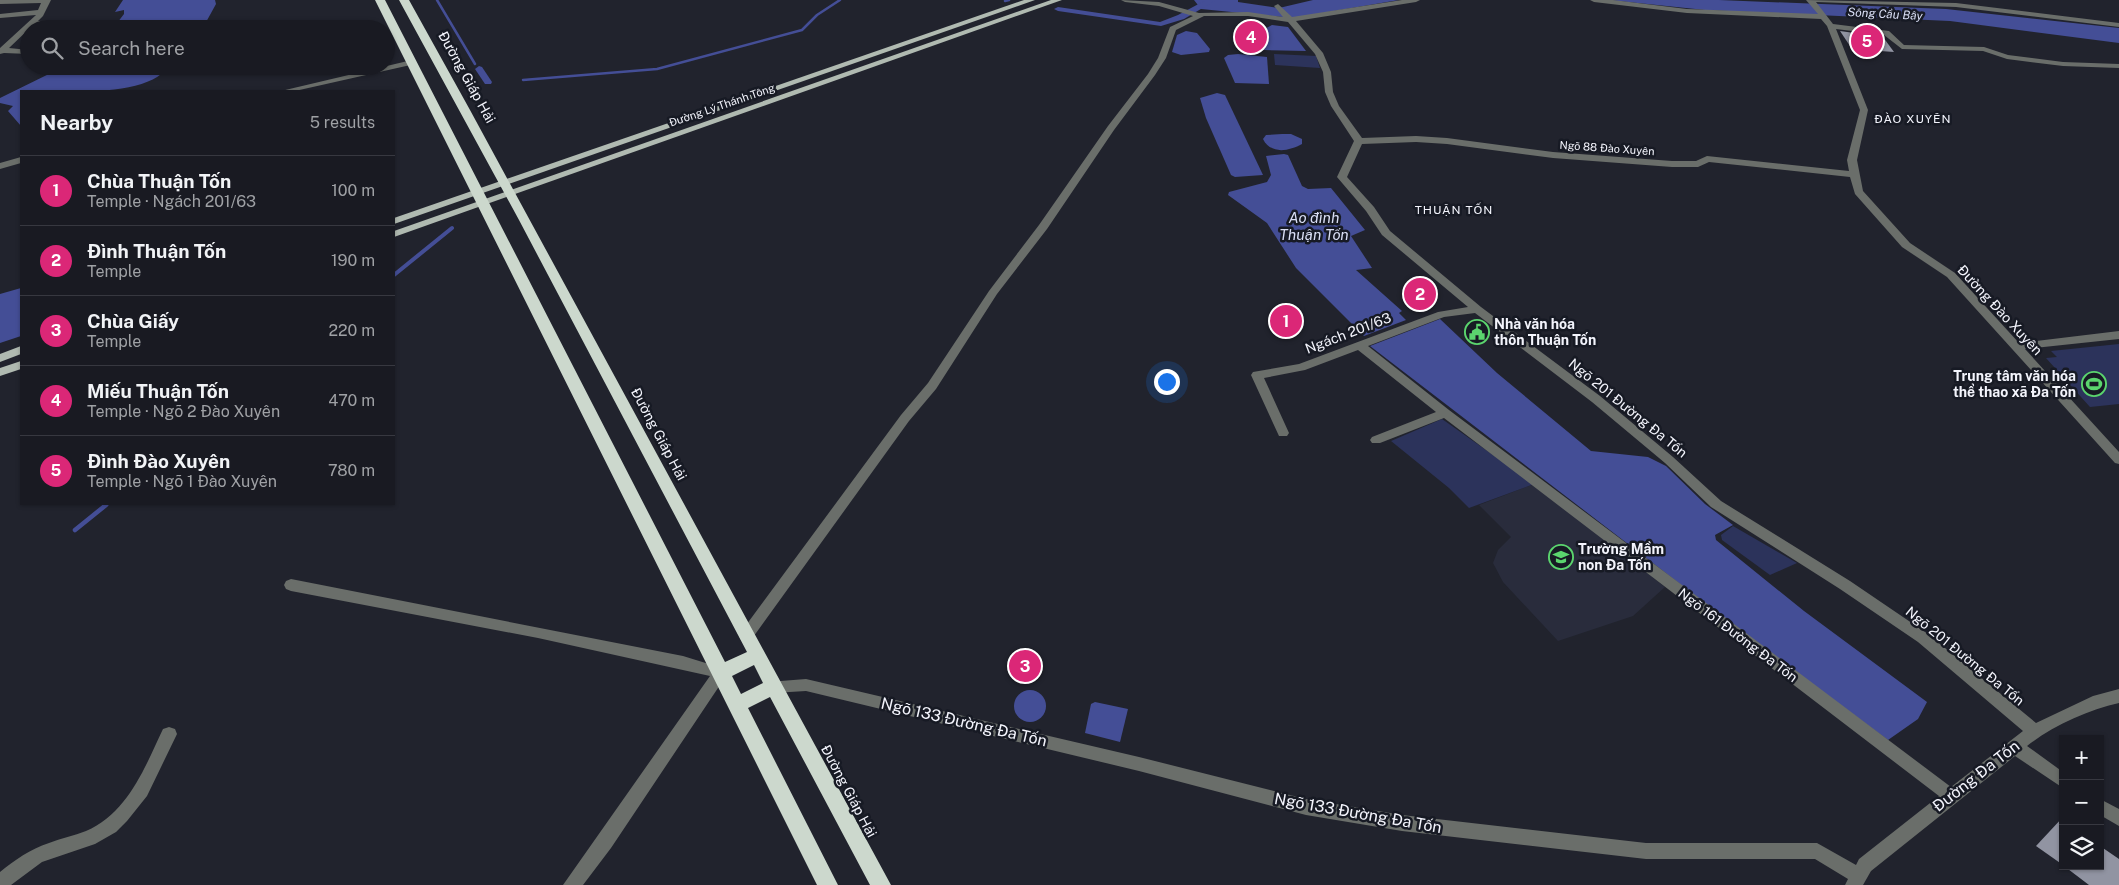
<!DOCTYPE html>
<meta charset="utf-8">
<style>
:root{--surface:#191a22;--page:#26272f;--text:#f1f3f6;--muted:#9fa1a5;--line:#373840;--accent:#db2777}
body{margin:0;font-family:"Public Sans",sans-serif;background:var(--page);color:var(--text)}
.controls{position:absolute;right:15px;bottom:15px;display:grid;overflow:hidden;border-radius:0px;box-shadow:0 1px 4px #0004}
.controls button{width:45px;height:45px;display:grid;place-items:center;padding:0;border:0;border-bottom:1px solid var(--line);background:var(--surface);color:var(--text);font:25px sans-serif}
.you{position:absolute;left:1166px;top:381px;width:18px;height:18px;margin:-12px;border:4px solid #fff;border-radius:50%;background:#1a73e8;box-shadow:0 0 0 8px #1a73e833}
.badge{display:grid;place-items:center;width:32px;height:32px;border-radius:50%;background:var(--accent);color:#fff;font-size:16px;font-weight:700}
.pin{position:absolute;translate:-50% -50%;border:2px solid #fff;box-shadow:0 1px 5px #0006}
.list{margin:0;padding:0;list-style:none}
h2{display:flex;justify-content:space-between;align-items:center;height:65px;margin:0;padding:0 20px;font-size:21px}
h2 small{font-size:16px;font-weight:400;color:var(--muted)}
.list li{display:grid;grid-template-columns:32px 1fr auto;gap:15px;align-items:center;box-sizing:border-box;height:70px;padding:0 20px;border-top:1px solid var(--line)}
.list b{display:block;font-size:19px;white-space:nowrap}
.list p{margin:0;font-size:16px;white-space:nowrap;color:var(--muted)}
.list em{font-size:16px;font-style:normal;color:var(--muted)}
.icon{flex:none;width:28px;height:28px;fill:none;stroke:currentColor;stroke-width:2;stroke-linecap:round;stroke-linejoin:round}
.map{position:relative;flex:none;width:2119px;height:885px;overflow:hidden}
.search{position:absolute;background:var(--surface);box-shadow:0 1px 4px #0004;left:20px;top:20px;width:375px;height:55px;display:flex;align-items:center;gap:12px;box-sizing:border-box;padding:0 18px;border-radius:28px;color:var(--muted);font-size:19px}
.panel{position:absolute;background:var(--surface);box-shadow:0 1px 4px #0004;left:20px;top:90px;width:375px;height:415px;border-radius:0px}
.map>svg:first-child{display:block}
.built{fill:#292c3c}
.green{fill:#2c335b}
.water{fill:#444e96}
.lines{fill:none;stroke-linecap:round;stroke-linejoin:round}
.stream-far2{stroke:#444e96;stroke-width:2.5}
.stream-far1{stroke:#444e96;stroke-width:4}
.stream{stroke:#444e96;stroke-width:4.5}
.canal{fill:#444e96;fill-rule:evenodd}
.building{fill:#9194a2}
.minor{fill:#6a6e6a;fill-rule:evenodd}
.major{fill:#b0bab1;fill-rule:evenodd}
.highway{fill:#ccd8cd;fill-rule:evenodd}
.labels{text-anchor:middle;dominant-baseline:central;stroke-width:5;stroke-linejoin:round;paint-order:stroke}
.far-street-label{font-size:11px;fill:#f3f4fc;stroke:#171a24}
.far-water-label{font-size:12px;font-style:italic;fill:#dadff5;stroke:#171a24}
.far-neighbourhood-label{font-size:12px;letter-spacing:1px;fill:#f3f4fc;stroke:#171a24}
.street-label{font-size:14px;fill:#f3f4fc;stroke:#171a24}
.poi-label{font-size:14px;font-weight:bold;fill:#f3f4fc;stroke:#171a24;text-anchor:start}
.water-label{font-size:15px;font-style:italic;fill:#dadff5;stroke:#171a24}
.near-street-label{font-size:16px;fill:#f3f4fc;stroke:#171a24}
</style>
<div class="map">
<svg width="2119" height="885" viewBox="0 0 2119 885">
<rect width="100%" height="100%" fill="#21232d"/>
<path class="built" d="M1534,484L1665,587L1633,616L1558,641L1503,582L1493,563L1498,550L1511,537L1479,505Z"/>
<g class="green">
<path d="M1274,54L1316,56L1320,68L1275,65Z"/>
<path d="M2119,344V404L2090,407L2046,358L2057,357L2051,351Z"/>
<path d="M1442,419L1534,484L1469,508L1449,488L1391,441Z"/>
<path d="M1733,526L1797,563L1770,575L1722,540L1721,535Z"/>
</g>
<g class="water">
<path d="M123,0H215L216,4L205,24L135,29L132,25L114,27L124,14V10L115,12Z"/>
<path d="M1194,0H1238V2L1279,8L1313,0H1399L1293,18L1201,9Z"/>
<path d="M1609,0H1719L1946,9L2119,28V43L1950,21L1705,10Z"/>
<path d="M1272,25L1288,27L1306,51L1264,50L1248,38Z"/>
<path d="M1186,31L1197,33L1210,49L1209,52L1181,55L1172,52L1177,35Z"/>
<path d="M1238,54L1267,57L1269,84L1235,83L1224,58L1228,55Z"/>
<path d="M76,66H168C149,99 56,91 21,91V126L8,111L13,106L0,103V98L57,70Z"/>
<path d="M1217,93L1225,95L1263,175L1235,177L1231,175L1206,118L1200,98Z"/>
<path d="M1282,134H1291L1302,139V144C1289,151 1271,155 1263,139L1266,135Z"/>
<path d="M1284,154L1288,155L1302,186L1308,189L1331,188L1365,230L1351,236L1372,268L1356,270L1402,311L1399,313L1406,320L1364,336L1296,268L1267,223L1228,195L1229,192L1267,182L1271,175L1266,156Z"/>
<path d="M21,288V336L0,343V294Z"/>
<path d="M1440,319L1497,373L1591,451L1648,457L1666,466L1705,504L1733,525L1715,535L1716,540L1804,611L1927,702L1918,719L1888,740L1770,653L1370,346Z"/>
<circle cx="1030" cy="706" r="16"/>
<path d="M1095,702L1128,709L1120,742L1085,733L1091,704Z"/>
</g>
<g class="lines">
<g class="stream-far2">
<path d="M437,0L475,64"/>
<path d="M1005,1L1009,0"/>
<path d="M523,80L657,69L802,30L817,15L840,0"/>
</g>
<g class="stream-far1">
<path d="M394,275L452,228"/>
<path d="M104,506L107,504"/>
</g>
<path class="stream" d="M75,530L106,505"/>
<g class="canal">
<path d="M1206,0H1216L1184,19L1161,26L1058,11L1054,9L1058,7L1160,22L1178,15Z"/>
<path d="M479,66L482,67L492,82L491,84H485L475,69Z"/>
</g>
</g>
<g class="building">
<path d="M1840,31L1883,37L1894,52L1852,49Z"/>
<path d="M2063,817V865L2036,846Z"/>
<path d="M2100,846L2119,859V885H2089L2064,866H2100Z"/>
</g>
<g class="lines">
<g class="minor">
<path d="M0,0H51L43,16L38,21L83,20L87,22L83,24L32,26L9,48L29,50V54L4,53L0,54V48L36,15L0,18V14L38,10L41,3L0,4Z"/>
<path d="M1121,0L1159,2L1199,13L1248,12L1283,17L1274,6L1278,4L1292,17L1402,0H1420L1416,2L1296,21L1323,53L1331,72L1333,92L1339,106L1362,138L1416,136L1447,138L1553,152L1672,161H1696L1707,156L1849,171L1847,160L1860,110L1827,26L1821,19L1687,13L1594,2L1590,0H1613L1687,9L1818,14L1806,0L1956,3L2119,23V27L1956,7L1816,2L1833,24L1889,31L1904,45L1984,47L2008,55L2063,62L2119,64V68L2063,66L2007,59L1983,51L1902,49L1884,35L1836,29L1868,110L1857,160L1863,191L1910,243L1955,273L2019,343L2119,331V339L2025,349L2119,452V464L2115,463L1947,277L1902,247L1855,194L1850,177L1709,162L1698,167H1672L1553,158L1447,144L1416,142L1362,144L1347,177L1374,207L1390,231L1481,307L1600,396L1673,457L1721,501L1850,581L1928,634L2036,723L2093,696L2119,689V703C2088,710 2052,726 2027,746L2063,772V788L2015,756L1871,871L1863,885H1845L1848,879L1815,859H1646L1402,831L1306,815L1139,771L806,691L773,693L768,692L765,687L768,682L806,679L1139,757L1306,799L1402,815L1646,843H1817L1856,865L1859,859L1939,796L1444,418L1380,443H1372L1370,440L1372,437L1436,412L1358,350L1305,370L1264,378L1289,433L1287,436H1279L1251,375L1253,372L1299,364L1438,312L1468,307L1382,235L1366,211L1337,177L1354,141L1331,106L1325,92L1323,72L1315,54L1288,22L1248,16H1204L1176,30L1166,58L1155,75L1114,130L1047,229L997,294L936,389L909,421L751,640L746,642L741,640L739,636L741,632L901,415L928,383L989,291L1039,225L1108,126L1148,74L1158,58L1170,27L1193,16L1159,6L1125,2ZM1475,313L1592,402L1665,463L1711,507L1840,589L1918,642L2023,731L1951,787L1449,410L1368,346L1444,317Z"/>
<path d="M412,60L416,62L415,64L295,91H281Z"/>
<path d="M21,157V163L0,169V163Z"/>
<path d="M291,579L683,656L725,669L728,673L611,848L583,885H563L710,676L538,638L291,591L286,589L284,585L286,581Z"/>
<path d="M169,727L175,729L177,734L147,796L127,821L116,832L95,844L42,862L11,885H0V872C15,860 30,849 49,843C61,838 74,836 86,831C128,813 145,767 163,729Z"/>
<path d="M2100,799L2119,809V826L2100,815Z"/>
</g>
<g class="major">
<path d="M1024,0H1035L394,224V218Z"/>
<path d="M1051,0H1062L394,237V231Z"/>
<path d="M21,346V354L0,362V354Z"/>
<path d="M21,361V369L0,376V368Z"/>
</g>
<path class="highway" d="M375,0H385L725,662L747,652L519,220L399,0H409L470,110L891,885H870L770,697L748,708L838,885H817ZM754,665L763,683L741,694L732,676Z"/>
</g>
<defs>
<symbol id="civic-ring" viewBox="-11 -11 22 22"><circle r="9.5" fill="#171a24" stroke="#5bd56e" stroke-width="1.5"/><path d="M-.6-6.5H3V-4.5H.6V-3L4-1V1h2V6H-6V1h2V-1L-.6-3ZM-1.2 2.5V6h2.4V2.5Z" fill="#5bd56e"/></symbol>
<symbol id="stadium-ring" viewBox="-11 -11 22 22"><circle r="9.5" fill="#171a24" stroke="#5bd56e" stroke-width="1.5"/><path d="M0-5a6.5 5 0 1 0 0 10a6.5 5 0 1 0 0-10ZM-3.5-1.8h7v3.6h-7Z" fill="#5bd56e"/></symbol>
<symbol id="school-ring" viewBox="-11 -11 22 22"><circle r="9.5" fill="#171a24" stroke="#5bd56e" stroke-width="1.5"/><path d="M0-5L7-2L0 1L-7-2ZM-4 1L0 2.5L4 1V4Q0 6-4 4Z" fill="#5bd56e"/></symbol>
</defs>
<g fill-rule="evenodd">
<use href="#civic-ring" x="1463" y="318" width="28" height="28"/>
<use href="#stadium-ring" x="2080" y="370" width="28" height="28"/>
<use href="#school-ring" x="1547" y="543" width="28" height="28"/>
</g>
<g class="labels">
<g class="far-street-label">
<text transform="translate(722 105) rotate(-19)">Đường Lý Thánh Tông</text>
<text transform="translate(1607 148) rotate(4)">Ngõ 88 Đào Xuyên</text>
</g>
<g class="far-water-label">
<text transform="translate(1885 14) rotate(3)">Sông Cầu Bây</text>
</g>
<g class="far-neighbourhood-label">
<text x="1913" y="119">ĐÀO XUYÊN</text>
<text x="1454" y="210">THUẬN TỐN</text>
</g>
<g class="street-label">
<text transform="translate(467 77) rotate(61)">Đường Giáp Hải</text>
<text transform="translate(2000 310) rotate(47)">Đường Đào Xuyên</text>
<text transform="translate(1348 333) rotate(-21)">Ngách 201/63</text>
<text transform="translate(1628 408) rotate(39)">Ngõ 201 Đường Đa Tốn</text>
<text transform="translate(659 434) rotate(62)">Đường Giáp Hải</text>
<text transform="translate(1738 635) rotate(37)">Ngõ 161 Đường Đa Tốn</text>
<text transform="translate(1965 656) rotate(39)">Ngõ 201 Đường Đa Tốn</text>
<text transform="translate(849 791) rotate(62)">Đường Giáp Hải</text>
</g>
<g class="poi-label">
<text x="1494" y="324">Nhà văn hóa<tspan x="1494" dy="16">thôn Thuận Tốn</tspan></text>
<text x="2076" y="376" text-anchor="end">Trung tâm văn hóa<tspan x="2076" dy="16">thể thao xã Đa Tốn</tspan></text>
<text x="1578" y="549">Trường Mầm<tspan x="1578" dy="16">non Đa Tốn</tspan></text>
</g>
<g class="water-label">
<text x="1314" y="217">Ao đình<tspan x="1314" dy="17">Thuận Tốn</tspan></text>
</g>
<g class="near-street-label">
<text transform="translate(964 722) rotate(13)">Ngõ 133 Đường Đa Tốn</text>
<text transform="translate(1976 776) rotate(-38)">Đường Đa Tốn</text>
<text transform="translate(1358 813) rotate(10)">Ngõ 133 Đường Đa Tốn</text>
</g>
</g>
</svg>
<div class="controls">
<button>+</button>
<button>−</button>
<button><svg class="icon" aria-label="layers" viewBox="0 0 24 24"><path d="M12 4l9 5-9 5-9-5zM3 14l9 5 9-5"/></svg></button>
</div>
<div class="you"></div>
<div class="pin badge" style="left:1286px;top:321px">1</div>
<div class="pin badge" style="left:1420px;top:294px">2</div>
<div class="pin badge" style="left:1025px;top:666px">3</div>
<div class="pin badge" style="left:1251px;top:37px">4</div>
<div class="pin badge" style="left:1867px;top:41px">5</div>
<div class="search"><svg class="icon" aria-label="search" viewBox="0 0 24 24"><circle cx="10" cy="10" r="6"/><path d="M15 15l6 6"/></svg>Search here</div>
<section class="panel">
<h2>Nearby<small>5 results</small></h2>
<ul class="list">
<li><span class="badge">1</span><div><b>Chùa Thuận Tốn</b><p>Temple · Ngách 201/63</p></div><em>100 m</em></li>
<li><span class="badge">2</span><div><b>Đình Thuận Tốn</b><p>Temple</p></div><em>190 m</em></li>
<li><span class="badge">3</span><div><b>Chùa Giấy</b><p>Temple</p></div><em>220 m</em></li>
<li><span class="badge">4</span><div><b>Miếu Thuận Tốn</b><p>Temple · Ngõ 2 Đào Xuyên</p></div><em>470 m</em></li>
<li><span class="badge">5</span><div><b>Đình Đào Xuyên</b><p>Temple · Ngõ 1 Đào Xuyên</p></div><em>780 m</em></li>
</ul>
</section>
</div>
